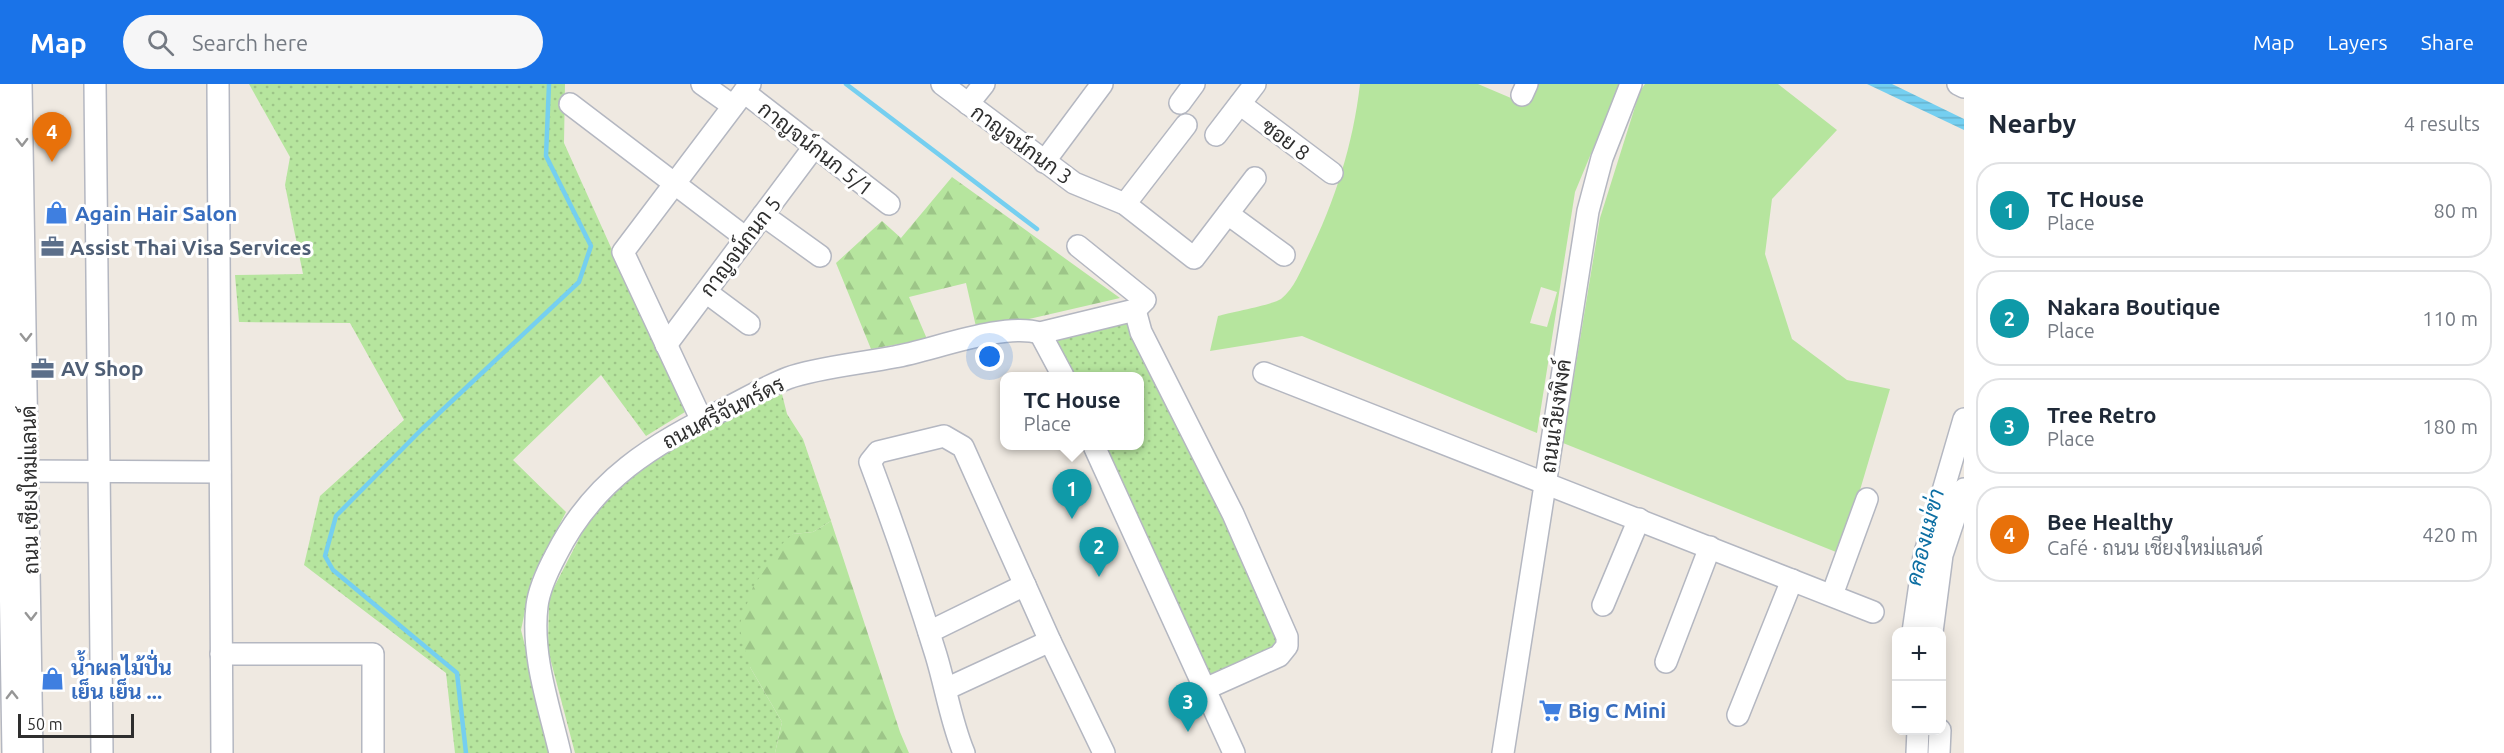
<!DOCTYPE html>
<meta charset="utf-8">
<style>
:root{--surface:#fff;--page:#f6f6f7;--text:#1f2937;--muted:#747a83;--line:#e0e1e3;--accent:#1a73e8}
body{margin:0;font-family:Ubuntu,Sarabun,sans-serif;background:var(--page);color:var(--text)}
.controls{position:absolute;right:18px;bottom:18px;display:grid;overflow:hidden;border-radius:12px;box-shadow:0 3px 15px #0003}
.controls button{width:54px;height:54px;display:grid;place-items:center;padding:0;border:0;border-bottom:2px solid var(--line);background:var(--surface);color:var(--text);font:30px sans-serif}
.scale{position:absolute;left:18px;bottom:15px;width:116px;box-sizing:border-box;padding-left:6px;border:3px solid #2e2e2e;border-top:0;font-size:16px;line-height:21px;white-space:nowrap;color:#2e2e2e;-webkit-text-stroke:4px #fff;paint-order:stroke}
.you{position:absolute;left:990px;top:273px;width:21px;height:21px;margin:-15px;border:4px solid #fff;border-radius:50%;background:#1a73e8;box-shadow:0 0 0 9px #1a73e833}
.badge{display:grid;place-items:center;width:39px;height:39px;border-radius:50%;background:var(--accent);color:#fff;font-size:20px;font-weight:700}
.pin{position:absolute;translate:-50% -50px;filter:drop-shadow(0 2px 3px #0008)}
.pin::after{content:'';position:absolute;top:32px;width:21px;height:18px;background:inherit;clip-path:polygon(0 0,100% 0,50% 100%)}
.popup{position:absolute;left:1000px;top:288px;width:144px;height:78px;box-sizing:border-box;display:grid;place-content:center;border-radius:12px;background:var(--surface);filter:drop-shadow(0 2px 4px #0005);font-size:20px;white-space:nowrap;color:var(--muted)}
.popup b{font-size:22px;color:var(--text)}
.popup::after{content:'';position:absolute;left:50%;top:100%;margin-left:-12px;border:12px solid transparent;border-top-color:var(--surface)}
.list{margin:0;padding:0;list-style:none}
h2{display:flex;justify-content:space-between;align-items:center;height:78px;margin:0;padding:0 24px;font-size:26px}
h2 small{font-size:20px;font-weight:400;color:var(--muted)}
.list li{display:grid;grid-template-columns:39px 1fr auto;gap:18px;align-items:center;box-sizing:border-box;height:96px;margin:0 12px 12px;padding:0 12px;border:2px solid var(--line);border-radius:24px}
.list b{display:block;font-size:22px;white-space:nowrap}
.list p{margin:0;font-size:20px;white-space:nowrap;color:var(--muted)}
.list em{font-size:20px;font-style:normal;color:var(--muted)}
.icon{flex:none;width:33px;height:33px;fill:none;stroke:currentColor;stroke-width:2;stroke-linecap:round;stroke-linejoin:round}
.map{position:relative;flex:none;width:1964px;height:669px;overflow:hidden}
header{display:flex;align-items:center;gap:36px;box-sizing:border-box;height:84px;padding:0 30px;background:var(--accent);color:#fff}
header strong{font-size:28px}
nav{display:flex;gap:33px;margin-inline-start:auto;font-size:21px}
.search{width:420px;height:54px;background:var(--page);display:flex;align-items:center;gap:15px;box-sizing:border-box;padding:0 21px;border-radius:33px;color:var(--muted);font-size:22px}
main{display:flex}
aside{flex:1;background:var(--surface)}
.map>svg:first-child{display:block}
.grass{fill:url(#grass-dots)}
.forest{fill:url(#forest-firs)}
.park{fill:#b6e59e;fill-rule:evenodd}
.water{fill:url(#water-rules)}
.lines{fill:none;stroke-linecap:round;stroke-linejoin:round}
.stream{stroke:#75cff0;stroke-width:4.5}
.minor-casing{stroke:#b4b7c1;stroke-width:24}
.minor{stroke:#fff;stroke-width:21}
.oneway{stroke:#969696}
.labels{text-anchor:middle;dominant-baseline:central;stroke-width:6;stroke-linejoin:round;paint-order:stroke}
.street-label{font-size:21px;fill:#2e2e2e;stroke:#fff}
.shop-label{font-size:21px;font-weight:bold;fill:#366cbe;stroke:#fff;text-anchor:start}
.service-label{font-size:21px;font-weight:bold;fill:#4e5e75;stroke:#fff;text-anchor:start}
.water-label{font-size:22px;font-style:italic;fill:#0d6fa3;stroke:#fff}
</style>
<header>
<strong>Map</strong>
<div class="search"><svg class="icon" aria-label="search" viewBox="0 0 24 24"><circle cx="10" cy="10" r="6"/><path d="M15 15l6 6"/></svg>Search here</div>
<nav><a>Map</a><a>Layers</a><a>Share</a></nav>
</header>
<main>
<div class="map">
<svg width="1964" height="669" viewBox="0 0 1964 669">
<defs>
<pattern id="grass-dots" width="8" height="8" patternUnits="userSpaceOnUse" patternTransform="scale(1.5)"><rect width="8" height="8" fill="#b6e59e"/><path d="M2 2h.1M6 6h.1" fill="none" stroke="#9dc588" stroke-width="1.8" stroke-linecap="round"/></pattern>
<pattern id="forest-firs" width="22" height="20" patternUnits="userSpaceOnUse" patternTransform="scale(1.5)"><rect width="22" height="20" fill="#b6e59e"/><path d="M5 1l3.5 6h-7zM16 11l3.5 6h-7z" fill="#9dc588"/></pattern>
<pattern id="water-rules" width="6" height="5" patternUnits="userSpaceOnUse" patternTransform="scale(1.5)"><rect width="6" height="5" fill="#75cff0"/><path d="M0 2.5h6" fill="none" stroke="#66b2ce"/></pattern>
</defs>
<rect width="100%" height="100%" fill="#efe9e1"/>
<g class="grass">
<path d="M249,0H565L564,59L685,328L646,352L601,291L513,376L566,428L532,494L521,546L552,669H455L446,589L304,481L320,412L404,336L350,239L239,238L235,191L303,190L285,101L290,73Z"/>
<path d="M1130,239L1283,555L1276,568L1209,597L1101,362H1140V292H1070L1052,253L1062,245Z"/>
<path d="M782,310L787,330L803,355L831,437L813,448L793,450L750,583L782,638L775,669H575L548,566L549,513L598,418L682,357Z"/>
</g>
<g class="forest">
<path d="M952,93L1120,214L977,247L966,199L909,213L927,255L871,265L836,179L882,137L901,154Z"/>
<path d="M831,437L900,648L909,669H775L782,638L750,583L739,542L753,503L783,459L793,450L813,448Z"/>
</g>
<g class="park">
<path d="M1360,0H1478L1525,20L1534,0H1620L1575,108L1537,349L1302,252L1210,267L1218,232C1232,228 1271,221 1281,215C1294,205 1301,186 1308,172C1335,117 1353,61 1360,0ZM1541,203L1557,208L1547,243L1530,239Z"/>
<path d="M1645,0H1778L1837,46L1772,115L1765,170L1792,255L1847,296L1890,305L1841,470L1563,359L1600,134L1640,7Z"/>
</g>
<path class="water" d="M1867,0H1892L1964,35V46Z"/>
<g class="lines">
<g class="stream">
<path d="M846,0L1037,145"/>
<path d="M466,669L457,589L333,486L325,472L336,432L421,346L579,198L591,162L546,72L549,0"/>
</g>
<defs>
<g id="minor">
<path d="M2,0L13,669"/>
<path d="M21,0L32,669"/>
<path d="M95,0L102,669"/>
<path d="M218,0L222,669"/>
<path d="M702,0L733,22"/>
<path d="M942,0L1074,99L1125,120L1194,174L1255,94"/>
<path d="M1958,0L1964,3"/>
<path d="M744,8L889,120"/>
<path d="M1522,11L1527,0"/>
<path d="M1180,19L1194,0"/>
<path d="M570,20L746,154"/>
<path d="M968,20L984,0"/>
<path d="M1240,20L1332,89"/>
<path d="M1216,51L1255,0"/>
<path d="M1044,78L1102,0"/>
<path d="M1125,120L1186,41"/>
<path d="M1228,130L1284,171"/>
<path d="M763,131L820,172"/>
<path d="M1078,162L1145,216L1135,226"/>
<path d="M706,208L749,240"/>
<path d="M1135,226L1141,248L1233,430L1287,553V562L1279,572L1205,605"/>
<path d="M1040,249L1063,292"/>
<path d="M666,261L814,63"/>
<path d="M1264,289L1873,528"/>
<path d="M702,337L623,168L750,0"/>
<path d="M1094,362L1234,669"/>
<path d="M17,387L220,388"/>
<path d="M1832,511L1867,415"/>
<path d="M1603,521L1639,435"/>
<path d="M929,548L1025,501"/>
<path d="M1913,548L1924,472L1964,335"/>
<path d="M1932,548L1942,471L1964,405"/>
<path d="M221,570H373V669"/>
<path d="M1666,578L1710,463"/>
<path d="M946,605L1050,557"/>
<path d="M1738,631L1792,496"/>
<path d="M560,669C549,622 531,571 537,522C539,505 548,486 556,471C594,395 652,361 727,324C747,314 767,302 788,294C815,284 864,279 894,273C934,266 1003,238 1040,249L1135,226"/>
<path d="M964,669C951,638 946,604 936,571C916,506 894,442 870,378L878,368L944,352L963,363L1050,557L1104,669"/>
<path d="M1503,669L1588,127L1602,74L1631,0"/>
<path d="M1917,669L1918,646"/>
<path d="M1939,669L1940,646"/>
</g>
</defs>
<use href="#minor" class="minor-casing"/>
<use href="#minor" class="minor"/>
</g>
<defs><path id="oneway-chevron" d="M-2-3.5L2.5 0L-2 3.5" fill="none" stroke-width="1.6" stroke-linecap="round" stroke-linejoin="round" transform="scale(1.5)"/></defs>
<g class="oneway">
<use href="#oneway-chevron" transform="translate(22 58) rotate(89)"/>
<use href="#oneway-chevron" transform="translate(26 253) rotate(89)"/>
<use href="#oneway-chevron" transform="translate(31 532) rotate(89)"/>
<use href="#oneway-chevron" transform="translate(12 611) rotate(-91)"/>
</g>
<defs>
<symbol id="shop-bare" viewBox="-9 -9 18 18"><path d="M-5-2.5h2.3a2.7 3.5 0 0 1 5.4 0H5L5.5 6h-11ZM-1.5-2.5h3a1.5 2.3 0 0 0-3 0Z" fill="#3f7fe0" stroke="#fff" stroke-width="2.5" paint-order="stroke"/></symbol>
<symbol id="office-bare" viewBox="-9 -9 18 18"><path d="M-6-3h4V-5.5h4V-3h4V5H-6ZM-1-4.5V-3h2v-1.5ZM-6 0V1H6V0Z" fill="#5c6f8a" stroke="#fff" stroke-width="2.5" paint-order="stroke"/></symbol>
<symbol id="supermarket-bare" viewBox="-9 -9 18 18"><path d="M-6-5.5h2.5l.6 2H6L4.5 2H-2.5L-4.4-4H-6ZM-1.5 3.2a1.3 1.3 0 1 0 .1 0ZM3 3.2a1.3 1.3 0 1 0 .1 0Z" fill="#3f7fe0" stroke="#fff" stroke-width="2.5" paint-order="stroke"/></symbol>
</defs>
<g fill-rule="evenodd">
<use href="#shop-bare" x="40" y="112" width="33" height="33"/>
<use href="#office-bare" x="36" y="146" width="33" height="33"/>
<use href="#office-bare" x="26" y="268" width="33" height="33"/>
<use href="#shop-bare" x="36" y="578" width="33" height="33"/>
<use href="#supermarket-bare" x="1534" y="610" width="33" height="33"/>
</g>
<g class="labels">
<g class="street-label">
<text transform="translate(1286 55) rotate(37)">ซอย 8</text>
<text transform="translate(1022 60) rotate(36)">กาญจน์กนก 3</text>
<text transform="translate(816 64) rotate(38)">กาญจน์กนก 5/1</text>
<text transform="translate(740 162) rotate(-53)">กาญจน์กนก 5</text>
<text transform="translate(723 328) rotate(-27)">ถนนศรีจันทร์ดร</text>
<text transform="translate(1555 332) rotate(-82)">ถนนเวียงพิงค์</text>
<text transform="translate(29 406) rotate(-91)">ถนน เชียงใหม่แลนด์</text>
</g>
<g class="shop-label">
<text x="75" y="129">Again Hair Salon</text>
<text x="71" y="583">น้ำผลไม้ปั่น<tspan x="71" dy="24">เย็น เย็น ...</tspan></text>
<text x="1568" y="626">Big C Mini</text>
</g>
<g class="service-label">
<text x="70" y="163">Assist Thai Visa Services</text>
<text x="61" y="284">AV Shop</text>
</g>
<g class="water-label">
<text transform="translate(1924 453) rotate(-76)">คลองแม่ข่า</text>
</g>
</g>
</svg>
<div class="controls">
<button>+</button>
<button>−</button>
</div>
<div class="scale">50 m</div>
<div class="you"></div>
<div class="pin badge" style="left:1072px;top:435px;background:#0f9aa8">1</div>
<div class="popup"><b>TC House</b>Place</div>
<div class="pin badge" style="left:1099px;top:493px;background:#0f9aa8">2</div>
<div class="pin badge" style="left:1188px;top:648px;background:#0f9aa8">3</div>
<div class="pin badge" style="left:52px;top:78px;background:#e8710a">4</div>
</div>
<aside>
<h2>Nearby<small>4 results</small></h2>
<ul class="list">
<li><span class="badge" style="background:#0f9aa8">1</span><div><b>TC House</b><p>Place</p></div><em>80 m</em></li>
<li><span class="badge" style="background:#0f9aa8">2</span><div><b>Nakara Boutique</b><p>Place</p></div><em>110 m</em></li>
<li><span class="badge" style="background:#0f9aa8">3</span><div><b>Tree Retro</b><p>Place</p></div><em>180 m</em></li>
<li><span class="badge" style="background:#e8710a">4</span><div><b>Bee Healthy</b><p>Café · ถนน เชียงใหม่แลนด์</p></div><em>420 m</em></li>
</ul>
</aside>
</main>
